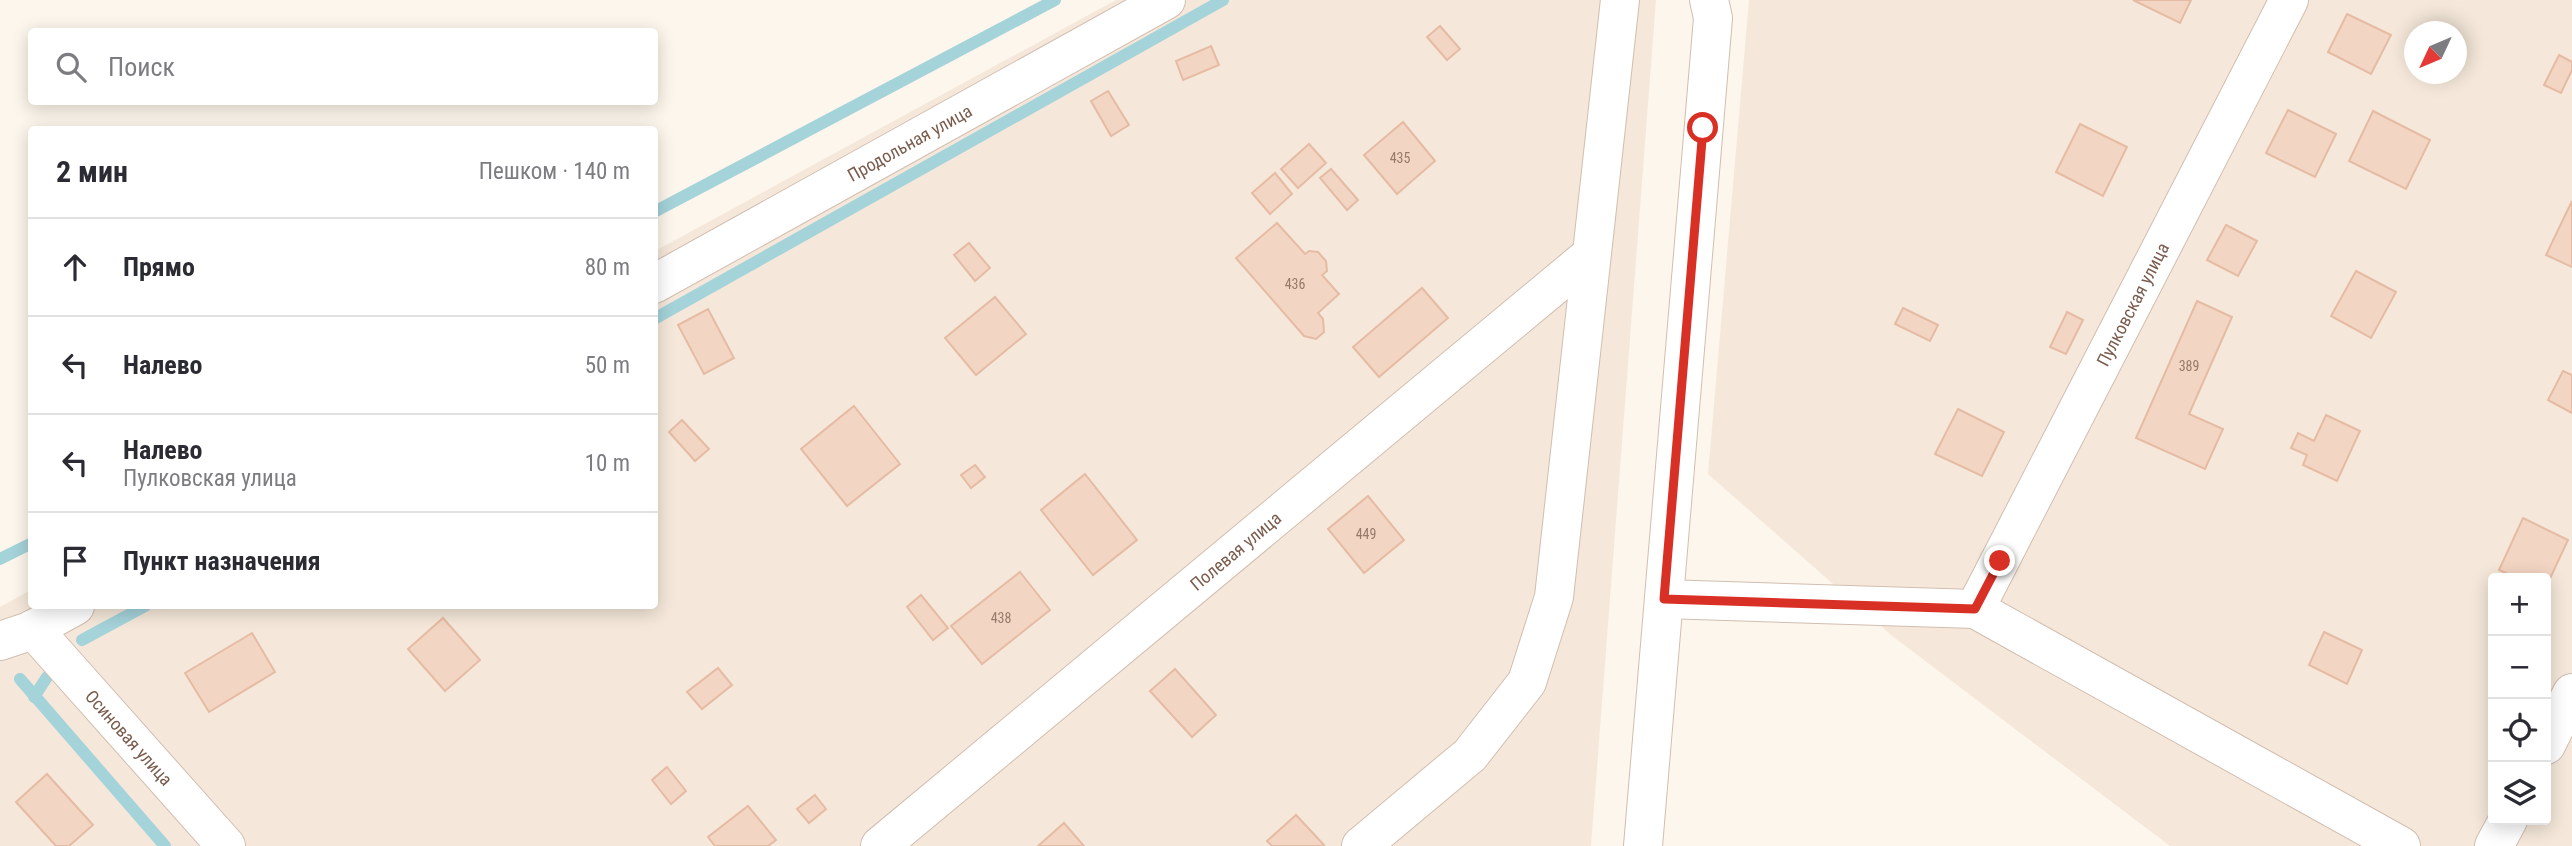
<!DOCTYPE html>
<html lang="ru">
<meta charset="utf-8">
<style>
:root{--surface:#fff;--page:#f7f7f7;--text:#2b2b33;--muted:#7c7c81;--line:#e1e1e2}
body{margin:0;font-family:"Roboto Condensed",sans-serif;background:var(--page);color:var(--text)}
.controls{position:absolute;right:21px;bottom:21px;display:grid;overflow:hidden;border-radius:7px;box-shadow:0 4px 18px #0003}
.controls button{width:63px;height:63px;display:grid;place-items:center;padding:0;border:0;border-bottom:2px solid var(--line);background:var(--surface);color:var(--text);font:35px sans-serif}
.compass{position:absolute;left:2404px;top:21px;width:63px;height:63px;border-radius:50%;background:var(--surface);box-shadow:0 4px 18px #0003;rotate:226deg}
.stop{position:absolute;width:21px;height:21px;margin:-16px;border:5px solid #d93025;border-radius:50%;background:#fff}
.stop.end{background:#d93025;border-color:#fff;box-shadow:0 2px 7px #0008}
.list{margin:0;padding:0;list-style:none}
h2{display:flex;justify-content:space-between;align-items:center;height:91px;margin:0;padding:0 28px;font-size:30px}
h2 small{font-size:23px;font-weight:400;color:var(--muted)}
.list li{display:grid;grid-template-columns:46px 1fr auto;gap:21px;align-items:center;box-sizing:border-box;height:98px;padding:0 28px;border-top:2px solid var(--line)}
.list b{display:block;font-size:26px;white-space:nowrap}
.list p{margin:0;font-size:23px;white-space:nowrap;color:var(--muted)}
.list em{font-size:23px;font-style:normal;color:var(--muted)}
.icon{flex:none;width:38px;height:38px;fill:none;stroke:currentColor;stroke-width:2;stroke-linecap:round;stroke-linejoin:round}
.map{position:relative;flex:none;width:2572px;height:846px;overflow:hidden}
.search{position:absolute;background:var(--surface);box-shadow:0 4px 18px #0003;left:28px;top:28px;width:630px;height:77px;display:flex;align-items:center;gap:18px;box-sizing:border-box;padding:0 24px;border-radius:7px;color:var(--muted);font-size:26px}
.panel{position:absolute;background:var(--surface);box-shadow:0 4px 18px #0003;left:28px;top:126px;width:630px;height:483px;border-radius:7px}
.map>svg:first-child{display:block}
.residential{fill:#f5e8da;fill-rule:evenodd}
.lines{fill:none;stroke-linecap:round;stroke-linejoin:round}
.stream{stroke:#a5d3da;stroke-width:12}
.building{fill:#f3d5c3;stroke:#e6bba3;stroke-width:2}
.minor-casing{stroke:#d1beb0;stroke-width:40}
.minor{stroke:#fff;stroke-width:38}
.route{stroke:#d93025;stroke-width:9}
.labels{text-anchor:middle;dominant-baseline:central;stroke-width:5;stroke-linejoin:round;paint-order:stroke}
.number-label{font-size:14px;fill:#987a6a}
.street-label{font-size:18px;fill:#7a5c4d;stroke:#fffaf3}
</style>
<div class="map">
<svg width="2572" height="846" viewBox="0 0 2572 846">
<rect width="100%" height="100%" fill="#fdf6ec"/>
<g class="residential">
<path d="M1116,0H1656L1591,846H0V607L31,590L32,606H654L655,251Z"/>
<path d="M1749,0H2572V846H2170L1891,635L1708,474ZM2414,32H2456V74H2414ZM2493,578H2546V820H2493Z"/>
</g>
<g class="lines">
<g class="stream">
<path d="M654,212L1055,0"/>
<path d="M654,319L1223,0"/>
<path d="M0,559L32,543"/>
<path d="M82,640L145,606"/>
<path d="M20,679L165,846"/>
<path d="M34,697L47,677"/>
</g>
</g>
<g class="building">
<path d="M2133,0H2191L2180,23Z"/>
<path d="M2347,14L2391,35L2371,74L2328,52Z"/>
<path d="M1440,26L1460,49L1447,60L1427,37Z"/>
<path d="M1211,46L1219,65L1183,80L1176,61Z"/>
<path d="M2559,55L2572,62V70L2561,93L2544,85Z"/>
<path d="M1108,91L1129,125L1111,136L1091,101Z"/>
<path d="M2288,110L2336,134L2315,177L2266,153Z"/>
<path d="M2373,111L2430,140L2406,189L2349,161Z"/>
<path d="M1403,122L1435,161L1397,194L1364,155Z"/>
<path d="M2080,124L2127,147L2103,196L2056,172Z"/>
<path d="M1309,144L1326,163L1298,188L1281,169Z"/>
<path d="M1331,169L1358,200L1347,210L1320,178Z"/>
<path d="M1275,173L1292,194L1270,214L1252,193Z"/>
<path d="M2572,201V267L2546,255Z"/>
<path d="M1277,223L1305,254L1309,251L1318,252L1326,261L1327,271L1322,275L1339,294L1318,313L1323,319L1324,332L1316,339L1304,336L1236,258Z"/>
<path d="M2226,225L2257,241L2238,276L2207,260Z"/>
<path d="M969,243L990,268L975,281L954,255Z"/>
<path d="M2356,271L2396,292L2371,338L2331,316Z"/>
<path d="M1422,288L1448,318L1379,377L1353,347Z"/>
<path d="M995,297L1026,334L976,375L945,338Z"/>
<path d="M2197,301L2232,317L2189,414L2223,429L2205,469L2136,438Z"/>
<path d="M1903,308L1938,325L1930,341L1895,324Z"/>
<path d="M708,309L734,358L704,374L678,325Z"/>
<path d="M2067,312L2083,320L2066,354L2050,347Z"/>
<path d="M2563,371L2572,375V413L2548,400Z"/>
<path d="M854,406L900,464L847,506L801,449Z"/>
<path d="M1958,409L2004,432L1982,476L1935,454Z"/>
<path d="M2326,415L2360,431L2337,481L2303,465L2307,455L2291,448L2298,433L2314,441Z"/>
<path d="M682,420L709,449L695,461L669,432Z"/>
<path d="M975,465L985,477L971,488L961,475Z"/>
<path d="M1085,474L1137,540L1093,575L1041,510Z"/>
<path d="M1368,496L1404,540L1364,573L1328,529Z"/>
<path d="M2523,518L2568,540L2546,587V578H2517L2499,570Z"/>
<path d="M1020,572L1050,610L982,664L951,626Z"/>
<path d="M921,595L948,628L933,640L907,607Z"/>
<path d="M443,618L480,660L445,691L408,649Z"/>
<path d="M2324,632L2362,650L2347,684L2309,665Z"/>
<path d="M252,633L275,672L209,712L185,673Z"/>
<path d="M718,668L732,685L702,709L687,692Z"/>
<path d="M1175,669L1216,715L1192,737L1150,691Z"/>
<path d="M667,767L686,791L671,804L652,780Z"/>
<path d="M47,774L93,825L69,846H56L16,802Z"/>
<path d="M815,795L826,809L809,823L797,809Z"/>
<path d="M748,806L776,840L768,846H715L708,837Z"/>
<path d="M1296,815L1324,845L1322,846H1272L1267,841Z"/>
<path d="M1064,823L1084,846H1038Z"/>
</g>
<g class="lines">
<defs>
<g id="minor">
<path id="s1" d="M654,284L1166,0"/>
<path d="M1664,599L1975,609L2401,846"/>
<path id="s2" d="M1975,609L2289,0"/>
<path id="s3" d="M33,629L226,846"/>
<path d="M0,641L30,631L75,606"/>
<path d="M2546,745L2572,693"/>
<path id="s4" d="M880,846L1591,255"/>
<path d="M1361,846L1470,755L1527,682L1554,597L1620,0"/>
<path d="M1643,846L1713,18L1709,0"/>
<path d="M2494,846L2508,820"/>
</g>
</defs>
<use href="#minor" class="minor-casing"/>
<use href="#minor" class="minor"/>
</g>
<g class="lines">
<path class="route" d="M1703,128L1664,599L1975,609L2000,561"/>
</g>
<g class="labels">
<g class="number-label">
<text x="1400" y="158">435</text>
<text x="1295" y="284">436</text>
<text x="2189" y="366">389</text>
<text x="1366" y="534">449</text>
<text x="1001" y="618">438</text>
</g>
<g class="street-label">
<text stroke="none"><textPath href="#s1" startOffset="292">Продольная улица</textPath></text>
<text stroke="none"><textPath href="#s2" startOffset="343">Пулковская улица</textPath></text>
<text stroke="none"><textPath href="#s4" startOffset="462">Полевая улица</textPath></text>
<text stroke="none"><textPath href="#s3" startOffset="145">Осиновая улица</textPath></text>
</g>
</g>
</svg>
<div class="controls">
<button>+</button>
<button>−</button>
<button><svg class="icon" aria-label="locate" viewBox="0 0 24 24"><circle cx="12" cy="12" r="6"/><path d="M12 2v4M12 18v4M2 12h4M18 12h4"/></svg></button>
<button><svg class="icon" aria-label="layers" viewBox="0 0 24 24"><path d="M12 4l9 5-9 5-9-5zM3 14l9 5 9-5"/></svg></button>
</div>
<svg class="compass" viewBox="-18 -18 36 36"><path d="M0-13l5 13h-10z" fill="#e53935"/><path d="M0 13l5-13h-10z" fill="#7c7c81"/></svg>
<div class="stop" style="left:1703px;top:128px"></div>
<div class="stop end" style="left:2000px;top:561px"></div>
<div class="search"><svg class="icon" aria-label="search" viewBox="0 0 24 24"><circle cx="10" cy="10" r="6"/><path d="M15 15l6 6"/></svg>Поиск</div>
<section class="panel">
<h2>2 мин<small>Пешком · 140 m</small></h2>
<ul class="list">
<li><svg class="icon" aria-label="ahead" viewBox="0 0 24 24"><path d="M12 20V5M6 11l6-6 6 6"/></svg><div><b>Прямо</b></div><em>80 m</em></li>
<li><svg class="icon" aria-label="left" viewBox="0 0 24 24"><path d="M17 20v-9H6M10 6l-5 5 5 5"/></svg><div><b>Налево</b></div><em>50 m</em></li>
<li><svg class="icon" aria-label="left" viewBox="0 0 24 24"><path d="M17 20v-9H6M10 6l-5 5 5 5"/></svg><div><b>Налево</b><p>Пулковская улица</p></div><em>10 m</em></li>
<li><svg class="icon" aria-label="arrive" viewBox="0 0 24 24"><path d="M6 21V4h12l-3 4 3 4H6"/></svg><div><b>Пункт назначения</b></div></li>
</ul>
</section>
</div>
